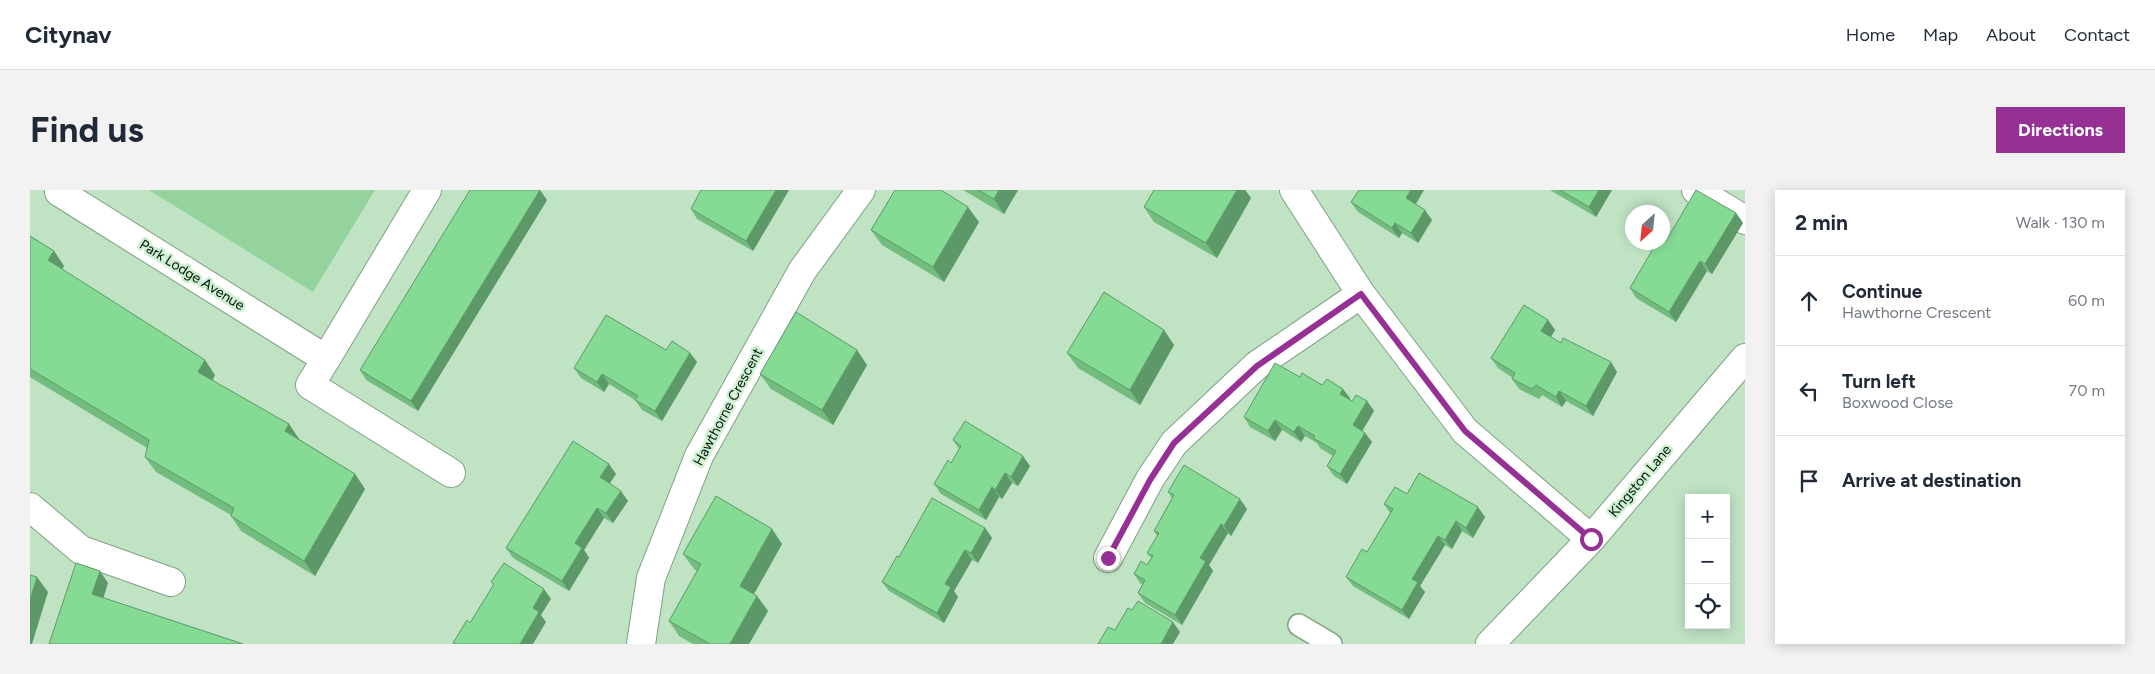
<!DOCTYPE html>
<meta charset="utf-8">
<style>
:root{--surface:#fff;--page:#f2f2f3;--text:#1f2937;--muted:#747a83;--line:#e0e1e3;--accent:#963094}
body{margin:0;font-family:Figtree,sans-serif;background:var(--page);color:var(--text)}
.controls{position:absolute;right:15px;bottom:15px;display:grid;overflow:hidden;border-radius:0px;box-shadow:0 2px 12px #0003}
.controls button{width:45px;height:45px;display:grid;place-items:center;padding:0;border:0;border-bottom:1px solid var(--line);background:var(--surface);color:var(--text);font:25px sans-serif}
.compass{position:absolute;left:1595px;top:15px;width:45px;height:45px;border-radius:50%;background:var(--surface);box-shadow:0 2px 12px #0003;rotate:207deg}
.stop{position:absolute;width:15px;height:15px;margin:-11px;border:4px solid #963094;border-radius:50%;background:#fff}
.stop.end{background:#963094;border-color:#fff;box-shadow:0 1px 5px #0008}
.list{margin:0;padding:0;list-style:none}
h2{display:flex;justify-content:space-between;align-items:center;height:65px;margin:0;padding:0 20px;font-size:21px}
h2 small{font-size:16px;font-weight:400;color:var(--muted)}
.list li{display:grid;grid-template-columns:32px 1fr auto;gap:15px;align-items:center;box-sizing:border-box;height:90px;padding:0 20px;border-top:1px solid var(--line)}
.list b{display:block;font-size:19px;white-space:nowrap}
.list p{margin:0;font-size:16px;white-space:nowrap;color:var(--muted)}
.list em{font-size:16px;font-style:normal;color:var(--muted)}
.icon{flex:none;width:28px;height:28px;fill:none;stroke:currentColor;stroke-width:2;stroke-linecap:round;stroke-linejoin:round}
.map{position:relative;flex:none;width:1715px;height:454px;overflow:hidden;border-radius:0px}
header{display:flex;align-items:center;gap:30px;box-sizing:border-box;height:70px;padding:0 25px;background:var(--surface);border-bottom:1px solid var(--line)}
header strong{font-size:24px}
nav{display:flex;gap:28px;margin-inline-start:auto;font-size:18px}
.intro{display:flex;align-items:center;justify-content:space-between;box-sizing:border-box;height:120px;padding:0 30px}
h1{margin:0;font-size:35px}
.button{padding:12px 22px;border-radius:0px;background:var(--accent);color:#fff;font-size:18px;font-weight:700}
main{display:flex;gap:30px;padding:0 30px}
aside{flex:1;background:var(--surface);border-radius:0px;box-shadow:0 2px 12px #0003}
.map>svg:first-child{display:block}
.green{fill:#94d39d}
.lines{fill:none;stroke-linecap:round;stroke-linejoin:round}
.lane-casing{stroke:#80a185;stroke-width:24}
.street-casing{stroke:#80a185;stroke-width:30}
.lane{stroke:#fff;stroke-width:21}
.street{stroke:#fff;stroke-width:28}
.wall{fill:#72bc7f}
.shaded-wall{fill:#5d9968}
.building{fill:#85db94;stroke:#5d9968}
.route{stroke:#963094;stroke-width:6}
.labels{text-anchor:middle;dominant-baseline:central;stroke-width:5;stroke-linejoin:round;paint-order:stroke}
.street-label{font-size:14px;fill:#071309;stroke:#cdf0d1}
</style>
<header>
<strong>Citynav</strong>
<nav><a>Home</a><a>Map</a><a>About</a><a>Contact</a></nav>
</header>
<div class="intro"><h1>Find us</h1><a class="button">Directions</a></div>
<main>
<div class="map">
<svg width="1715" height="454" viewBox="0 0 1715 454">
<rect width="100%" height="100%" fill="#c0e3c4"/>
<path class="green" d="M119,0H345L283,102Z"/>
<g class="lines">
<defs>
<path id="lane" d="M1269,435L1301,454"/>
<g id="street">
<path d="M30,0L29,2L296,169L397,0"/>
<path d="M1264,0L1331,104L1435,241L1561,349"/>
<path d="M1666,0L1715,30"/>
<path d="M296,169L280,195L421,283"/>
<path d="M0,317L51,360L141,392"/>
<path d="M1078,368L1120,289L1144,253L1227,175L1331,104"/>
<path d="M611,454L621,388L669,266L772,81L831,0"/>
<path d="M1460,454L1561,349L1715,168"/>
</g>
</defs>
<use href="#lane" class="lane-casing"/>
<use href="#street" class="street-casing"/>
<use href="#lane" class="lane"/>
<use href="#street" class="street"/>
</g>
<g class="wall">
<path d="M759,0L723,61L667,29L661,19Z"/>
<path d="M933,0H988L974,24Z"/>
<path d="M1124,0H1215L1221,8L1187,68L1124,32L1114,17Z"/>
<path d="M1329,0H1394L1386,14L1402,30L1388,53L1372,43L1369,48L1328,22L1321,12Z"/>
<path d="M1520,0H1582L1566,27Z"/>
<path d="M517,10L388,221L336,190L330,180Z"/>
<path d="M1706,23L1713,33L1682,84L1677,81L1646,132L1606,108L1600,98L1636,51Z"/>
<path d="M949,32L914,92L852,55L841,40Z"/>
<path d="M0,46L24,61L34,76L32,79L185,185L182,190L259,234L269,249L325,284L335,299L285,386L211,341L201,326V325L126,282L115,267L117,258L0,187Z"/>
<path d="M1518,130L1525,140L1521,147L1531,153L1587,182L1563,226L1536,211L1532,217L1512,205L1509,209L1489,199L1482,189L1483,188L1468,178L1461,168Z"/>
<path d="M1134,140L1144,155L1110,215L1048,178L1037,163Z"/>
<path d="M636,160L660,163L667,172L632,231L612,220L605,210L579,194L574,202L551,188L544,178Z"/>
<path d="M837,175L803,235L741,199L730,184Z"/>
<path d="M1292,195L1320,208L1319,210L1322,211H1337L1344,221L1332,241L1335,243L1342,252L1317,294L1304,286L1297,276L1303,266L1290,258L1287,253L1275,246L1271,252L1252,240L1245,251L1220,237L1214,227Z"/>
<path d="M923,250L1000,276L988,296L982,293L972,309L969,307L956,330L911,304L904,294L921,273L929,259Z"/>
<path d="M586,284L580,293L598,311L583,333L574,328L554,360L559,368L539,401L483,368L476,358Z"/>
<path d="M1138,302L1217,319L1201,346L1198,343L1179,375L1183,381L1152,435L1115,413L1108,403L1113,395L1110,393L1104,384L1117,375L1121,368L1117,363L1127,346L1124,341L1142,308Z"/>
<path d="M1354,314L1455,327L1443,348L1432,341L1422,359L1415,355L1390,396L1395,402L1379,429L1323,396L1316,387L1337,362L1360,323Z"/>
<path d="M955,338L962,348L948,373L942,370L924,401L928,407L914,433L859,401L852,392L869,367Z"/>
<path d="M742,339L752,354L724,404L727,406L738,421L719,454H663L649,446L639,431L667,381L664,379L653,364Z"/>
</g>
<g class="shaded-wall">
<path d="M510,0L517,10L388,221L381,211Z"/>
<path d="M746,0H759L723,61L716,51Z"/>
<path d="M969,0H988L974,24L964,9Z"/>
<path d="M1207,0H1215L1221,8L1187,68L1176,53Z"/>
<path d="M1381,0H1394L1383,18L1376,8Z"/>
<path d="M1569,0H1582L1566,27L1559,17Z"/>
<path d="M938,17L949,32L914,92L903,77Z"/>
<path d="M1395,20L1402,30L1388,53L1381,43Z"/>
<path d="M1706,23L1713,33L1682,84L1675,74Z"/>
<path d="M1365,33L1372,43L1369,48L1362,38Z"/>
<path d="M24,61L34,76L29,85L18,70Z"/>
<path d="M1670,71L1677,81L1646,132L1639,122Z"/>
<path d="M1518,130L1525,140L1518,151L1511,141Z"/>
<path d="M1134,140L1144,155L1110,215L1100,200Z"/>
<path d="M827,160L837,175L803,235L792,220Z"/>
<path d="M660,163L667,172L632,231L625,221Z"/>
<path d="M175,170L185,185L179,197L168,182Z"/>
<path d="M1581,172L1587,182L1563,226L1556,216Z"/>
<path d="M572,184L579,194L574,202L567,192Z"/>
<path d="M1313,199L1320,208L1317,214L1310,204Z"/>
<path d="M1529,201L1536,211L1532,217L1526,207Z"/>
<path d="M1337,211L1344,221L1330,245L1323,235Z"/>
<path d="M1245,230L1252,240L1245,251L1238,241Z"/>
<path d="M259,234L269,249L266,256L255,241Z"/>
<path d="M1268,236L1275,246L1271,252L1264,242Z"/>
<path d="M1335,243L1342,252L1317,294L1310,284Z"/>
<path d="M993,266L1000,276L988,296L981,287Z"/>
<path d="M579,274L586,284L577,297L570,287Z"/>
<path d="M975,283L982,293L972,309L965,300Z"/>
<path d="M325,284L335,299L285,386L274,371Z"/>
<path d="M962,297L969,307L956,330L949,320Z"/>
<path d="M591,301L598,311L583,333L576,323Z"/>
<path d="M1210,309L1217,319L1201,346L1194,336Z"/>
<path d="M1448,317L1455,327L1443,348L1436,338Z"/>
<path d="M567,318L574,328L554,360L559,368L539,401L532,391L545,353Z"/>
<path d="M1426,331L1432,341L1422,359L1415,350Z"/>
<path d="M1191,334L1198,343L1179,375L1183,381L1152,435L1145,425L1170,368Z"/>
<path d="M955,338L962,348L948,373L941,363Z"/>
<path d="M742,339L752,354L720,411L710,396Z"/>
<path d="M1408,346L1415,355L1390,396L1395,402L1379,429L1372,420L1382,389Z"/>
<path d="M935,360L942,370L924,401L928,407L914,433L907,423L915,394Z"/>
<path d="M70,381L78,393L71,416L62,404Z"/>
<path d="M7,387L18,402L2,454H0V410Z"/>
<path d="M514,399L521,409L511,425L516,432L503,454H490L503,418Z"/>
<path d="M727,406L738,421L719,454H700Z"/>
<path d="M1143,432L1150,442L1143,454H1131Z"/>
</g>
<g class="building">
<path d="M440,0H510L381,211L330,180Z"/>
<path d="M671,0H746L716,51L661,19Z"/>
<path d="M865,0H911L938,17L903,77L841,40Z"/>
<path d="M948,0H969L964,9Z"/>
<path d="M1124,0H1207L1176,53L1114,17Z"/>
<path d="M1329,0H1381L1376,8L1395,20L1381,43L1365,33L1362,38L1321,12Z"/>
<path d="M1530,0H1569L1559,17Z"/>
<path d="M1666,0L1706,23L1675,74L1670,71L1639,122L1600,98L1627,52H1632V49L1636,51Z"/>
<path d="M0,46L24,61L18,70L175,170L168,182L259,234L255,241L325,284L274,371L201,326L204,318L115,267L119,250L0,179Z"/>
<path d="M1074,102L1134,140L1100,200L1037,163Z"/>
<path d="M1494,115L1518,130L1511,141L1531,153L1533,148L1581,172L1556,216L1529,201L1526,207L1506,195L1502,199L1482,189L1485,183L1461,168Z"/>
<path d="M766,122L827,160L792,220L730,184Z"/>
<path d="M576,125L636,160L642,151L660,163L625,221L605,210L608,206L572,184L567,192L544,178Z"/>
<path d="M1245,173L1270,187L1272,183L1292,195L1297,189L1313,199L1310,204L1322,211L1326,205L1337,211L1323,235L1335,243L1310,284L1297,276L1306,261L1283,248L1285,246L1268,236L1264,242L1245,230L1238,241L1214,227Z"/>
<path d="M935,231L993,266L981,287L975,283L965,300L962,297L949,320L904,294L918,270L921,273L931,256L923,250Z"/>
<path d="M543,251L579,274L570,287L591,301L576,323L567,318L545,353L552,358L532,391L476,358Z"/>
<path d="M1154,275L1210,309L1194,336L1191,334L1170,368L1176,371L1145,425L1108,403L1115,390L1104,384L1111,371L1117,375L1123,366L1117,363L1129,343L1124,341L1144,305L1138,302Z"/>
<path d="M1389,283L1448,317L1436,338L1426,331L1415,350L1408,346L1382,389L1388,392L1372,420L1316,387L1332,359L1337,362L1363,319L1354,314L1365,297L1377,304Z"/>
<path d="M686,306L742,339L710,396L727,406L700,454H680L639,431L671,374L653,364Z"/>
<path d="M902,308L955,338L941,363L935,360L915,394L921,397L907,423L852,392L867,366L869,367Z"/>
<path d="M46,373L70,381L62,404L213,454H19Z"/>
<path d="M474,373L514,399L503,418L509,422L490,454H426L423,453L437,430L440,433L464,394L461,392Z"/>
<path d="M0,385L7,387L0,410Z"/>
<path d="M1108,411L1143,432L1131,454H1068L1078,437L1085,440L1098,418L1102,420Z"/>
</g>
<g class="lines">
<path class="route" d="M1078,368L1120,290L1144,253L1227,176L1331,104L1435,241L1561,349"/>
</g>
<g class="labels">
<g class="street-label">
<text transform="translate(162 85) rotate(32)">Park Lodge Avenue</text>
<text transform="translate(698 217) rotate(-62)">Hawthorne Crescent</text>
<text transform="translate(1610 291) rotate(-50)">Kingston Lane</text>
</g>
</g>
</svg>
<div class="controls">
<button>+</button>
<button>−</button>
<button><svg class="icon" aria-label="locate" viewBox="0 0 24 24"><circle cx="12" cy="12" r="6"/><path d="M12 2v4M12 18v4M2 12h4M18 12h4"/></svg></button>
</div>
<svg class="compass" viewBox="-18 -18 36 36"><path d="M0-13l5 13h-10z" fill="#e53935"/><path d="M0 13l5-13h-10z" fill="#747a83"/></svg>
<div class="stop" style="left:1561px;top:349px"></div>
<div class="stop end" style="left:1078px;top:368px"></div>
</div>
<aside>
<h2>2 min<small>Walk · 130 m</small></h2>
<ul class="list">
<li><svg class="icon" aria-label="ahead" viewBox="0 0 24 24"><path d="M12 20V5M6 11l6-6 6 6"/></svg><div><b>Continue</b><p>Hawthorne Crescent</p></div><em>60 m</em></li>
<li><svg class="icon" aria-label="left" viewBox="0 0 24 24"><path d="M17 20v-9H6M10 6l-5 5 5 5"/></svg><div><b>Turn left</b><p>Boxwood Close</p></div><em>70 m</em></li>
<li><svg class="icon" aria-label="arrive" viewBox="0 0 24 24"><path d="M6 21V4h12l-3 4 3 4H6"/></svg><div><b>Arrive at destination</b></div></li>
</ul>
</aside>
</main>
